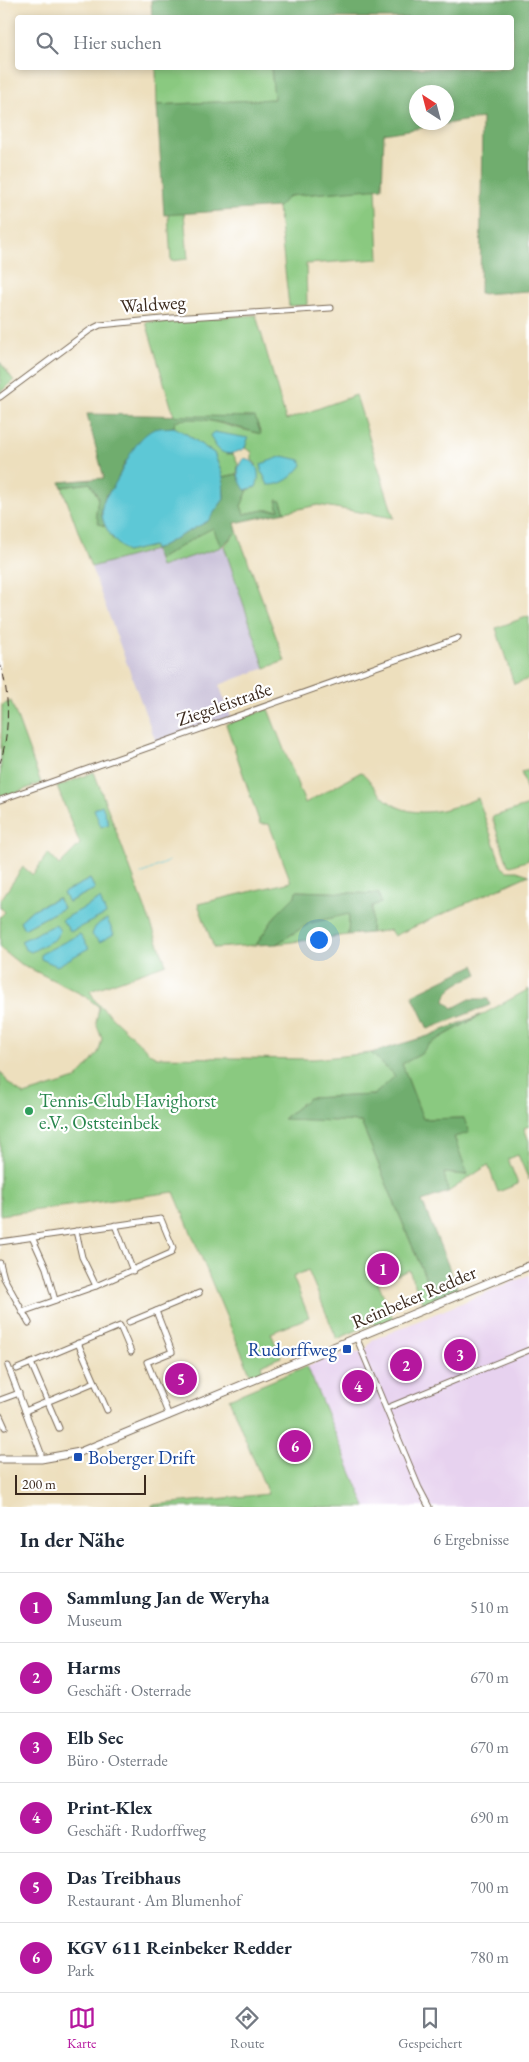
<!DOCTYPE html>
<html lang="de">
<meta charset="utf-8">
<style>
:root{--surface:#fff;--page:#f2f2f3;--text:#1f2937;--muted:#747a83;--line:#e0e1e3;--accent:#b5179e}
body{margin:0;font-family:"EB Garamond",serif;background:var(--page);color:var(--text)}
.compass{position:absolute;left:409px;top:85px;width:45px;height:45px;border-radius:50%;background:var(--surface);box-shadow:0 2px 8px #0003;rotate:324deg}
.scale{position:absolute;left:15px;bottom:12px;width:131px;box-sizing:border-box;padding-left:5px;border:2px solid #3b2a1e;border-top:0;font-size:14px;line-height:18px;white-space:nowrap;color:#3b2a1e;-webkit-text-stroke:4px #fff;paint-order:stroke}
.you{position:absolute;left:318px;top:939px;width:18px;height:18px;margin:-12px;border:4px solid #fff;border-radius:50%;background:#1a73e8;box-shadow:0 0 0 8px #1a73e833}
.badge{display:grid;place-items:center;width:32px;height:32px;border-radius:50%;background:var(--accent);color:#fff;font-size:16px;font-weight:700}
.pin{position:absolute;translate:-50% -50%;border:2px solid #fff;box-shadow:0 1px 5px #0006}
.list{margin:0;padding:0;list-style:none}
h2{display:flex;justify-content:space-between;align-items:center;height:65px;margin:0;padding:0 20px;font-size:21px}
h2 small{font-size:16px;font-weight:400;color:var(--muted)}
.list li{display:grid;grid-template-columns:32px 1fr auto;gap:15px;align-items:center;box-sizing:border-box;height:70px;padding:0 20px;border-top:1px solid var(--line)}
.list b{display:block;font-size:19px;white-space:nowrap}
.list p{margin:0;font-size:16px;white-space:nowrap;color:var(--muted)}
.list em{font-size:16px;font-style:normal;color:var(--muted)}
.icon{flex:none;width:28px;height:28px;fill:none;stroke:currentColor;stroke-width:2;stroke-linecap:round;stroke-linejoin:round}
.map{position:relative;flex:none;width:529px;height:1507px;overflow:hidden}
.search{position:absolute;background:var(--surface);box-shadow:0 2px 8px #0003;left:15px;right:15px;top:15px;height:55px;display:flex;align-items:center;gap:12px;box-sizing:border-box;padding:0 18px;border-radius:5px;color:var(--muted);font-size:19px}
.sheet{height:485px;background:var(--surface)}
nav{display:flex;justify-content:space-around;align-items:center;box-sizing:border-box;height:70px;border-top:1px solid var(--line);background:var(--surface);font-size:14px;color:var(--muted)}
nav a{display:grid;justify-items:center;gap:2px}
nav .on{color:var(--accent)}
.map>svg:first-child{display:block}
.built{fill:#e7d2ef}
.industrial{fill:#c8bfd8}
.green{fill:#8ac980;stroke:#627a4f;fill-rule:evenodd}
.forest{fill:#6fad6e;stroke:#556c46;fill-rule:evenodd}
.water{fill:#5dc8d6;stroke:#4c797a}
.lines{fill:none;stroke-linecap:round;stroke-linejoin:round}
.stream{stroke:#5dc8d6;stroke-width:1}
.street-casing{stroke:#796956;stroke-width:7}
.secondary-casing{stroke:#796956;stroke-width:9}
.street{stroke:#fff;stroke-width:5}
.secondary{stroke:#fff;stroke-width:7}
.rail{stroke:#3b2a1e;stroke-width:1;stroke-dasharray:8 4;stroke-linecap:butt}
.leisure-dot{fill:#2e9e5b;stroke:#fff;stroke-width:2}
.transit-dot{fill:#1a4fb4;stroke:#fff;stroke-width:2}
.labels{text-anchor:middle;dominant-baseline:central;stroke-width:4.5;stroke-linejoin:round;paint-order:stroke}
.street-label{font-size:19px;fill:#3b2a1e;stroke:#fff}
.leisure-label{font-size:19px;fill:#27864d;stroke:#fff;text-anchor:start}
.transit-label{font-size:19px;fill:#164399;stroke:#fff;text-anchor:end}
</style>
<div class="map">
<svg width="529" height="1507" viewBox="0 0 529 1507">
<rect width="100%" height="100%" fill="#fff"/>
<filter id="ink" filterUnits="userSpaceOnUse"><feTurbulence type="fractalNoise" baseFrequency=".02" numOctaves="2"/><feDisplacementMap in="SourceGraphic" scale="10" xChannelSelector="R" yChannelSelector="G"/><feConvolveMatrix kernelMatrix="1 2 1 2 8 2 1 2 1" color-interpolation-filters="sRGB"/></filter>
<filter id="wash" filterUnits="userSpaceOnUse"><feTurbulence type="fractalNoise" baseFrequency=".0096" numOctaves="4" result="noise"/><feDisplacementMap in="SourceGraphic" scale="20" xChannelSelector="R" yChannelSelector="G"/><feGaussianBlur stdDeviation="1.12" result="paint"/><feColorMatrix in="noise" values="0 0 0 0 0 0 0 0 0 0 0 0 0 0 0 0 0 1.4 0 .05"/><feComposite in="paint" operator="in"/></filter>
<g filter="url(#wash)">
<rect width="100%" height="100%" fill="#eddfbd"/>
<path class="built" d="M529,1275V1507H366L307,1366L328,1357H337L351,1351L358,1352L367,1348L372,1340Z"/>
<path class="industrial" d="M224,546L265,668L219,685L231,717L156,742L91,567L154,550L160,567Z"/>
<g class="green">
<path d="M156,68H271L275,99L157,105Z"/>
<path d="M376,188L379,259L306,264L307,305L289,306L278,207L289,196Z"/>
<path d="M184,213L188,259L171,261L168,214Z"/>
<path d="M256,315L286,420L356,395L394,518L318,505L285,512L281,501L276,500L279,510H264L244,514L241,506L248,490L256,487V464L252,460V452L245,448L248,438L226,454H233L238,464L237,474L223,477L214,453C200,445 189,434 174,427L175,421C204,413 233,430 261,433L255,418L174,416L146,322Z"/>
<path d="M0,362L14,381L0,392Z"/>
<path d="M90,483L98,497L96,514L99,523L107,527L113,540L147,548L153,546L154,550L91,567L62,487Z"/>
<path d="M213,527L221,547L160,567L158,560C177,549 194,537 213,527Z"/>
<path d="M237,531L285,661L265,668L224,546Z"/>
<path d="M529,616V679L514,684L496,628Z"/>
<path d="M11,701L41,783L0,799L2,705Z"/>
<path d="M268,709L305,803L361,772C370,779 373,787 381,795C408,823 447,811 478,798L502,867L507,871H517L529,875L394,936L390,930L371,933L372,906L379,894L296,891L295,896L276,915L256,945L214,948L198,904L291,882L269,824H260L226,724Z"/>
<path d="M529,770V798L521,772Z"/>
<path d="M94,772L166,964L90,991L96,1002L151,1054L157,1057L314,1059L371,1053L396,1077L374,1095L309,1098L284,1118L361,1122L435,1301L424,1306L409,1270L397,1275L389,1257L371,1265L393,1319L376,1327L374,1323L337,1339L308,1270L293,1277L309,1317L271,1333L281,1357L261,1365L263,1373L252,1378L174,1192L0,1215V1071L9,1084L24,1095L76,1079L93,1060L99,1051L102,1039L96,1023L99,1007L85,996L19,963L0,948V917L5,912L0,907V901L23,867L33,875L48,853L59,865L80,844L57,787ZM90,879L95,889L68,902L64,893ZM58,898L63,908L24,929L20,921L32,910Z"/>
<path d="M529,805V860L511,866L508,865L492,817Z"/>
<path d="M350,913L348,935L276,944L310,923Z"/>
<path d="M529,989V1126L524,1128L529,1141V1180L518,1155L508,1159L518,1184L498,1192L488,1165L448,1192L443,1173L467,1175L454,1136L464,1118L423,1119L402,1064L421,1054L427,1045Z"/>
<path d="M307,1366L366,1507H152V1505L268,1494L229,1399Z"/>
</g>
<g class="forest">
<path d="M151,0H529V291L480,294L482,118L384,134L382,188L289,196L278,207L164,215L157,105L274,99L271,68H512V18H152ZM446,92V122H416V92Z"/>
<path d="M87,414L255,417L261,434C234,427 202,414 175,421L174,427L156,429L125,462L115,485L105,496L101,514L107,527L99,524L96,514L98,497L90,483L62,487L60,482L104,478Z"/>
<path d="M237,474L245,490H248L241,506L244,514L264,510H279L276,500L281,501L285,512L235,523L237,531L221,547L213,528C194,537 177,549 158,560L154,550L208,521L224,499L223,477Z"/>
<path d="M296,891L379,894L381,903L372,906L371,933L348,935L349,914L310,923L276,944L256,945L276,915L295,896Z"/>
<path d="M474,965L478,974C465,981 447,985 445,1001L453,1008L470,999H488L490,1005L428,1029L412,995Z"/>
<path d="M480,1015L428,1045L421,1054L402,1064L423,1119L464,1118L469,1133L454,1137L468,1175L444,1173L448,1192L422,1201L459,1292L435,1301L361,1122L283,1119L309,1098L374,1095L395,1076L371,1053L428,1036Z"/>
</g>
<g class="water">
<path d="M174,427C189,434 200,445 214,453L223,477L224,499L208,521L154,550L153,546L126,552C116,543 102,527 102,513C101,497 110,494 116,482C125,465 135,438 154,429C160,427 168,428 174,427Z"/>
<path d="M214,432L248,438L245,448C227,458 218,455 210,435Z"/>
<path d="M283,456L300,460L302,465C294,476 282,486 268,485L262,472L261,464Z"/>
<path d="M244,458C258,461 261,474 256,487L245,490C238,479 234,469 244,458Z"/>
<path d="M102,805L109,824L101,827L94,809Z"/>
<path d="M90,879L95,889L68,902L63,893Z"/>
<path d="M58,898L63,908L24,929L20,921L32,910Z"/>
<path d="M100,899L106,914L72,931L69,930L62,920Z"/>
<path d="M107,919L114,934L100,942L92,935C94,926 99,923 107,919Z"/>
<path d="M56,924L60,931L55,939L31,952L25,949L21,941Z"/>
<path d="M80,934L89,948L57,966L41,959V954Z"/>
</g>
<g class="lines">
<path class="stream" d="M141,874L169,861"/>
</g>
</g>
<g filter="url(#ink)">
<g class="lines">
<defs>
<g id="street">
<path d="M0,397L90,330L100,325L172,318L331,308"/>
<path d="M0,800L458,638"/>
<path d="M115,1225L133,1271"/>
<path d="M76,1231L82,1257L96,1286"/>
<path d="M32,1237L46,1268L55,1300"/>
<path d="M0,1242L161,1219L173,1248L171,1253L96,1286L22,1312"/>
<path d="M0,1263L4,1278L29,1323"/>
<path d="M156,1311L199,1293"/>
<path d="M129,1322L156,1311L172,1352L147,1362L169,1416"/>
<path d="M357,1339L419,1488L429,1507"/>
<path d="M78,1343L107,1410"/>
<path d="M31,1363L59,1428"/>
<path d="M8,1366L41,1453V1459"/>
<path d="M17,1369L120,1326L131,1352"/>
<path d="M0,1400L19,1393"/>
<path d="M387,1408L529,1350"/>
<path d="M25,1411L95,1382"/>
<path d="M0,1416L5,1427"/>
</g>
<path id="secondary" d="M0,1459H41L80,1452L529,1266"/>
</defs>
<use href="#street" class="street-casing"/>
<use href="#secondary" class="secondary-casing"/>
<use href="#street" class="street"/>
<use href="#secondary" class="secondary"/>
<path class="rail" d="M0,663C10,693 10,733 0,763"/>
</g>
</g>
<circle class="leisure-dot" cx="29" cy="1111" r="5"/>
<g class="transit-dot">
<rect x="342" y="1344" width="10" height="10" rx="2.5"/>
<rect x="73" y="1452" width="10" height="10" rx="2.5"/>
</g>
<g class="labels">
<g class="street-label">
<text transform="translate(153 304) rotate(-4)">Waldweg</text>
<text transform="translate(224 704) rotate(-19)">Ziegeleistraße</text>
<text transform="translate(414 1297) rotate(-23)">Reinbeker Redder</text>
</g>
<g class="leisure-label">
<text x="39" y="1100">Tennis-Club Havighorst<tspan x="39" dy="22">e.V., Oststeinbek</tspan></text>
</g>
<g class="transit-label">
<text x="337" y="1349">Rudorffweg</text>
<text x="88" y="1457" text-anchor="start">Boberger Drift</text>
</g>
</g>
</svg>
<svg class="compass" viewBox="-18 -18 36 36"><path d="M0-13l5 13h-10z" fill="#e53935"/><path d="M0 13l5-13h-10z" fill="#747a83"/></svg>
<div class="scale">200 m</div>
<div class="you"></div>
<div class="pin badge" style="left:383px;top:1269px">1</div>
<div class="pin badge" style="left:406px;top:1365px">2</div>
<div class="pin badge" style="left:460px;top:1355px">3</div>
<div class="pin badge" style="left:358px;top:1386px">4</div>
<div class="pin badge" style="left:181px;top:1379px">5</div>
<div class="pin badge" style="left:295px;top:1446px">6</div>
<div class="search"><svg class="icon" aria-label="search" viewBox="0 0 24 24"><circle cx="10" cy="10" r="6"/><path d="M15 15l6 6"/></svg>Hier suchen</div>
</div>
<section class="sheet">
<h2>In der Nähe<small>6 Ergebnisse</small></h2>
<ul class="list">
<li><span class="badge">1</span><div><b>Sammlung Jan de Weryha</b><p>Museum</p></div><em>510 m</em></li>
<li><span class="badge">2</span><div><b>Harms</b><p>Geschäft · Osterrade</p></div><em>670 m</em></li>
<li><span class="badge">3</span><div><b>Elb Sec</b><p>Büro · Osterrade</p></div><em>670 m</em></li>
<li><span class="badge">4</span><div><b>Print-Klex</b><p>Geschäft · Rudorffweg</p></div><em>690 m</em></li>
<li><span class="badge">5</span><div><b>Das Treibhaus</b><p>Restaurant · Am Blumenhof</p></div><em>700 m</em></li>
<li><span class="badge">6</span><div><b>KGV 611 Reinbeker Redder</b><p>Park</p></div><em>780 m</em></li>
</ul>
</section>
<nav>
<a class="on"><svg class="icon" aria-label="map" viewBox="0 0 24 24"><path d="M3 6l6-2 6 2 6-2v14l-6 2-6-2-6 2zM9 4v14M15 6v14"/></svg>Karte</a>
<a><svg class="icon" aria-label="directions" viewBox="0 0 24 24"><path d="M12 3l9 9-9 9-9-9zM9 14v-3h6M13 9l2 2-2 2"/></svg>Route</a>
<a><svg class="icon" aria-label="saved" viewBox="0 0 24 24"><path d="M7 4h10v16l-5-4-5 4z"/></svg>Gespeichert</a>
</nav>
